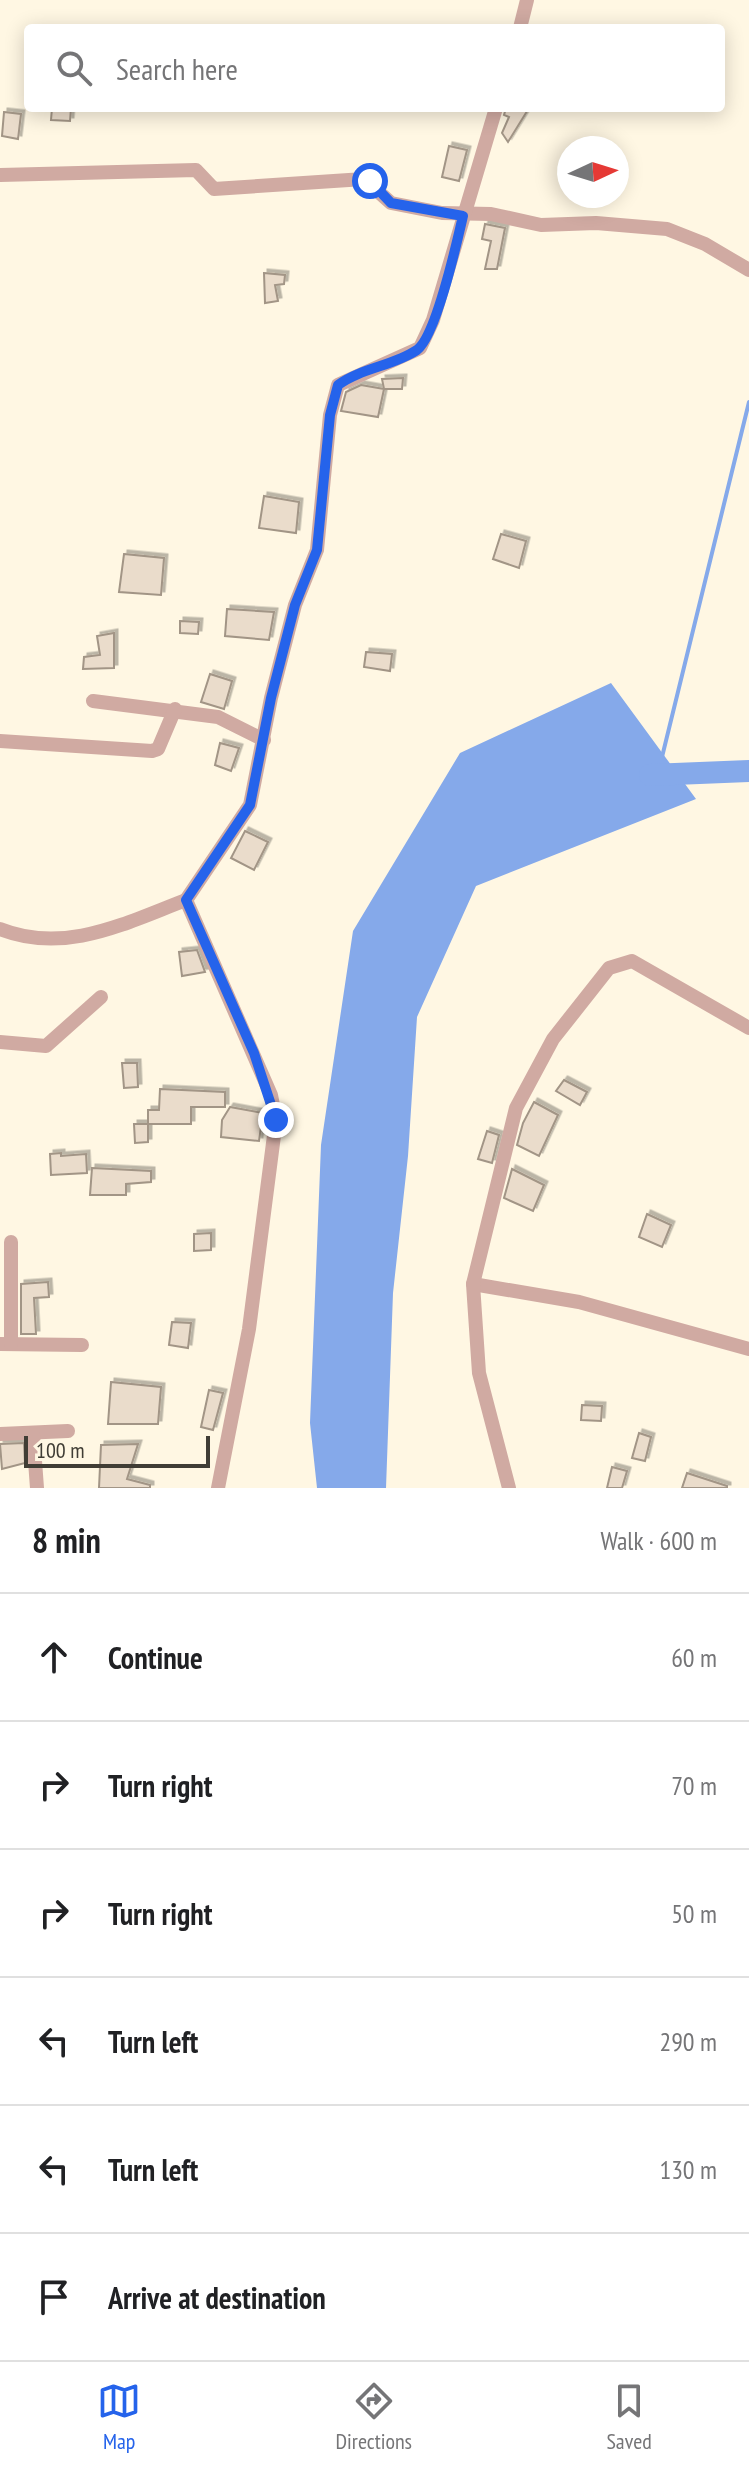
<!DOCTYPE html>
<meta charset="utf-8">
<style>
:root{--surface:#fff;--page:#f6f6f6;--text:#202124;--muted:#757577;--line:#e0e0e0;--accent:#2563eb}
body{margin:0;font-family:"PT Sans Narrow",sans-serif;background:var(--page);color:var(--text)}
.compass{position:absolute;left:557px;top:136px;width:72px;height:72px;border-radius:50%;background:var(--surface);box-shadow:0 4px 20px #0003;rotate:86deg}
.scale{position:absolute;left:24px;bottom:20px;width:186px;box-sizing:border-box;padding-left:8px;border:4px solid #403d35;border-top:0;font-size:22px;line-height:28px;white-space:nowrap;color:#403d35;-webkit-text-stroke:6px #fff7e3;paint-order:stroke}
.stop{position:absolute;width:24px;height:24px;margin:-18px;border:6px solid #2563eb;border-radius:50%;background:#fff}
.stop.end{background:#2563eb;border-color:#fff;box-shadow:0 2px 8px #0008}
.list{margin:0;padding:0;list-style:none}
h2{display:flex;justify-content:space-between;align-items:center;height:104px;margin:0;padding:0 32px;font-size:34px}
h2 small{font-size:26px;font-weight:400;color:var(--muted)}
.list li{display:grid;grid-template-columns:52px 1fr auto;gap:24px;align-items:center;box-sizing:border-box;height:128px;padding:0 32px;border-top:2px solid var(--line)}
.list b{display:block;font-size:30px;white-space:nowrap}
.list em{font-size:26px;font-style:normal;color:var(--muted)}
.icon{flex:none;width:44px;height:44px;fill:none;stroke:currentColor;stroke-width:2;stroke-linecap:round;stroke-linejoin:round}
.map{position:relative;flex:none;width:749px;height:1488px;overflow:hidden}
.search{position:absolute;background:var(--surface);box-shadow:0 4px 20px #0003;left:24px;right:24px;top:24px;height:88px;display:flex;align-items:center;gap:20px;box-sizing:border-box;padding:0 28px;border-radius:8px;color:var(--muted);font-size:30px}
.sheet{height:872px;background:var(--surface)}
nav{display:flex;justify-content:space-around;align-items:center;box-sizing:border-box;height:112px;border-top:2px solid var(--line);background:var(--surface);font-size:22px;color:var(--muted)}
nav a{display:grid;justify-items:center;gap:4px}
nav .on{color:var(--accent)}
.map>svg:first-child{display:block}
.water{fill:#85a9ea}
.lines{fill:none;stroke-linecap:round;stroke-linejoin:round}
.stream{stroke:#85a9ea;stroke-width:4}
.river{stroke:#85a9ea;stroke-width:22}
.building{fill:#eadccb;stroke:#a29586;stroke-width:2;filter:url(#shadow)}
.street{stroke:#d0aaa2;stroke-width:14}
.route{stroke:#2563eb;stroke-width:10}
</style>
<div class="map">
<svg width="749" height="1488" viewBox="0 0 749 1488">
<defs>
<filter id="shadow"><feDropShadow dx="3.5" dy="-3.5" stdDeviation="0" flood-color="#0004"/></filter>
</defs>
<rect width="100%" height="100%" fill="#fff7e3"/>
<path class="water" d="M611,683L696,799L476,886L417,1017L408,1156L393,1293L386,1488H317L310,1423L321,1145L353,931L460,753Z"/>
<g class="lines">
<path class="stream" d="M662,757L749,402"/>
<path class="river" d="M650,775L749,771"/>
</g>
<g class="building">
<path d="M52,108H71L70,121L51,120Z"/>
<path d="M506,108H529L508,142L502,133L509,117L504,115Z"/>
<path d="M4,112L21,114L18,139L2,136Z"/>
<path d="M449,146L467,150L459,181L442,177Z"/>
<path d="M485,224L505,228L497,269H485L491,241L482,239Z"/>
<path d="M264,273L285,275L284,284L275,285L278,301L265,303Z"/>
<path d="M403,378L402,389H384L382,379Z"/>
<path d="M361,385L384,389L378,417L341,411L346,392Z"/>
<path d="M264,496L299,502L296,533L259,528Z"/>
<path d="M501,534L526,541L519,568L493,559Z"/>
<path d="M124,554L164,558L161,595L119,592Z"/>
<path d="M227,609L274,612L269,640L225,636Z"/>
<path d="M180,621L199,622L198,634L180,633Z"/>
<path d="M114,633V668L83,669L84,657L100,655L97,636Z"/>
<path d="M366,652L392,654L390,671L364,667Z"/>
<path d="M210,674L232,681L224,709L201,702Z"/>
<path d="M220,743L239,748L231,771L215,765Z"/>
<path d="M245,831L268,842L254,870L231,858Z"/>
<path d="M197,950L205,972L182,976L179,952Z"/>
<path d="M122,1063H137L138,1087L124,1088Z"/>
<path d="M564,1080L587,1092L580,1105L556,1091Z"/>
<path d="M160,1089L225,1092V1107H191V1124H148V1110H159Z"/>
<path d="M534,1102L558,1115L539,1156L517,1145L523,1123Z"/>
<path d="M230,1107L263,1113L259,1141L221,1137L222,1120Z"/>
<path d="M134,1124H148V1142L135,1143Z"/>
<path d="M487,1131L499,1135L492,1163L478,1159Z"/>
<path d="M61,1153V1156L86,1154L87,1173L51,1175L50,1154Z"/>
<path d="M92,1168L151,1171V1182L126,1184V1195H90Z"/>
<path d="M512,1169L544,1185L533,1211L504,1198Z"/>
<path d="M647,1214L671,1225L662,1247L639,1237Z"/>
<path d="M211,1233V1250L194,1251V1234Z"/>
<path d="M48,1282L49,1297L34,1298L36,1334H21V1284Z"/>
<path d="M172,1322L191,1323L188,1348L169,1345Z"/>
<path d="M111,1382L161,1387L158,1424H108Z"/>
<path d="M209,1390L223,1393L213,1430L201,1427Z"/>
<path d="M582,1405L602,1406L601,1421L581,1420Z"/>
<path d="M639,1433L651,1437L645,1461L632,1458Z"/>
<path d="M24,1443L25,1463L2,1469L0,1444Z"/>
<path d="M138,1444L127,1479L150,1485V1488H99L101,1445Z"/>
<path d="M612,1467L627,1471L622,1488H607Z"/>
<path d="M687,1473L727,1486V1488H682Z"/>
</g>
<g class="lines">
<g class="street">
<path d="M520,28L527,0"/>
<path d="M0,175L196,170L214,189L364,179L391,203L442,213L491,214L541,225L596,223L667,229L705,244L749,270"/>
<path d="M93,701L218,717L264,740"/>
<path d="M0,741L152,751L158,749L175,709"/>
<path d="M0,929C65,955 125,923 186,900"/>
<path d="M0,1042L46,1046L101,997"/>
<path d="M473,1284L579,1302L749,1349"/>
<path d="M0,1344L82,1345"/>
<path d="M11,1344V1242"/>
<path d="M0,1434L68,1431"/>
<path d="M33,1434L37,1488"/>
<path d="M218,1488L249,1329L276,1120L271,1095L186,900L250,805L271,698L295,605L317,550L330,415L338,385L420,348L433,320L496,108"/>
<path d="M509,1488L479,1373L473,1284L516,1108L553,1039L609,968L632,961L749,1028"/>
</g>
</g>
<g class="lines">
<path class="route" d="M276,1120L254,1053L186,900L250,805L271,698L295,605L317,550L330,415L338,385C361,368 393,366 417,350C436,336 457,242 463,216L391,203L370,181"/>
</g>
</svg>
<svg class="compass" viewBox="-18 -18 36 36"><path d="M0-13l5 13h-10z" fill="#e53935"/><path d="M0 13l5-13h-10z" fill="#757577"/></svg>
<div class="scale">100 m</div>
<div class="stop" style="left:370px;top:181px"></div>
<div class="stop end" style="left:276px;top:1120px"></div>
<div class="search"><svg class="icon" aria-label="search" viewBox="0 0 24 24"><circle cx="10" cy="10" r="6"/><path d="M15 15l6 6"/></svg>Search here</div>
</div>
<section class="sheet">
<h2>8 min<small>Walk · 600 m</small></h2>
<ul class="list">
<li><svg class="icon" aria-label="ahead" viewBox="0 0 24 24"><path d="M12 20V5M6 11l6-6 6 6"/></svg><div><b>Continue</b></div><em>60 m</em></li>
<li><svg class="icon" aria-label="right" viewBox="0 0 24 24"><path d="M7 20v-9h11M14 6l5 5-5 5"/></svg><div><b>Turn right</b></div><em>70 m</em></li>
<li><svg class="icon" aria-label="right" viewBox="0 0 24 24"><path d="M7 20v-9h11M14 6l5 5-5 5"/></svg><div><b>Turn right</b></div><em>50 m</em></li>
<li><svg class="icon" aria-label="left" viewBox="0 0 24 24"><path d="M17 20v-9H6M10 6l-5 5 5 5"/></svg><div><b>Turn left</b></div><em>290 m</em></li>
<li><svg class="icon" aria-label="left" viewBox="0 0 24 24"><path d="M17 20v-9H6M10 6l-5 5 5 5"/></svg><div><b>Turn left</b></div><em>130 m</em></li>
<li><svg class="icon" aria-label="arrive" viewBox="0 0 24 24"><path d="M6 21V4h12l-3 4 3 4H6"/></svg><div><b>Arrive at destination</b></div></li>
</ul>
</section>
<nav>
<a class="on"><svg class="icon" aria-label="map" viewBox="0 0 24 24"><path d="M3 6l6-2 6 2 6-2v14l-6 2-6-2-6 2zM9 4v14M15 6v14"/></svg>Map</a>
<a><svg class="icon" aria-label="directions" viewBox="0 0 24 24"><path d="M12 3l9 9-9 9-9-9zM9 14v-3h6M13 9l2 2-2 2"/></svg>Directions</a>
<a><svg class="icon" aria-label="saved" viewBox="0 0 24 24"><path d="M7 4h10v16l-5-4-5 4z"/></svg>Saved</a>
</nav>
